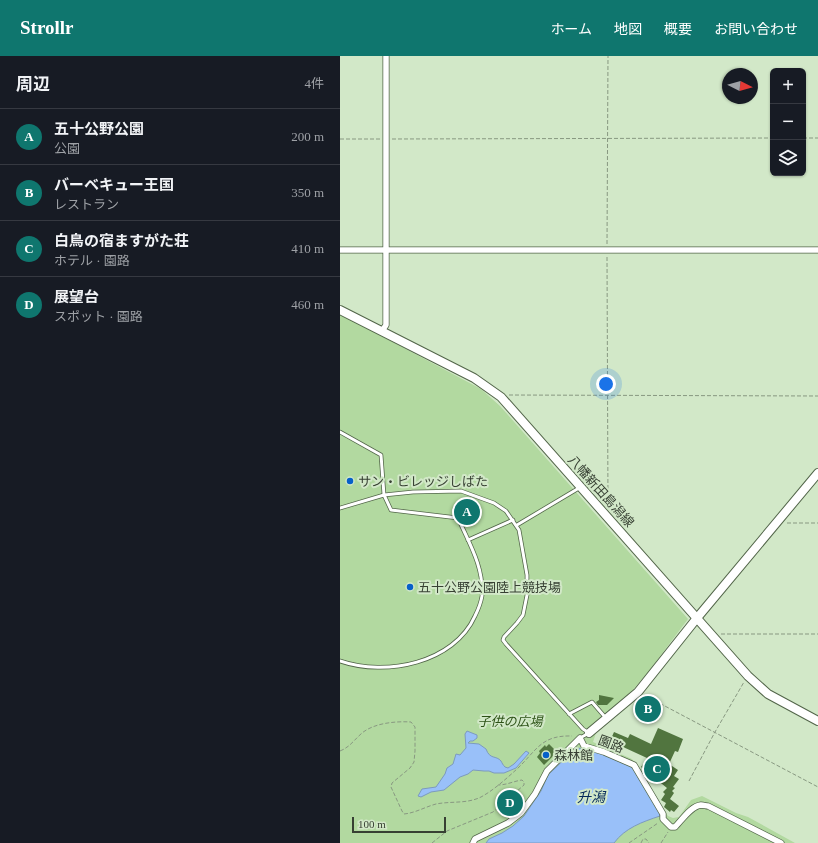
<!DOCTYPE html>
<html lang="ja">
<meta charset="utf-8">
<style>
:root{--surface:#171b24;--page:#20242c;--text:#f1f3f6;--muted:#9ea1a6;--line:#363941;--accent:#0f766e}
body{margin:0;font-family:"Times New Roman","Noto Sans JP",serif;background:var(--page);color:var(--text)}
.controls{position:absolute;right:12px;top:12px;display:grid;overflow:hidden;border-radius:6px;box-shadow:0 1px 3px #0004}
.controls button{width:36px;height:36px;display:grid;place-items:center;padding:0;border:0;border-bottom:1px solid var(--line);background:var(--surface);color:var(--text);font:20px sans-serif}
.compass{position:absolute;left:382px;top:12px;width:36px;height:36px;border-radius:50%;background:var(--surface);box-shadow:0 1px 3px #0004;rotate:96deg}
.scale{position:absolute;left:12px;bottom:10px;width:94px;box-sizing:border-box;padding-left:4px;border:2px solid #374033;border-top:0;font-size:11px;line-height:14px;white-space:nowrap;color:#374033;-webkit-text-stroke:3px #d2e8c8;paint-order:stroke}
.you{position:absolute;left:266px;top:328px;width:14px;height:14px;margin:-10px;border:3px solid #fff;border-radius:50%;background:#1a73e8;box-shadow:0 0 0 6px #1a73e833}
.badge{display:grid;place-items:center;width:26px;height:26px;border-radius:50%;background:var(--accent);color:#fff;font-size:13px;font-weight:700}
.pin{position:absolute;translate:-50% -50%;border:2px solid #fff;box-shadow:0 1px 4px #0006}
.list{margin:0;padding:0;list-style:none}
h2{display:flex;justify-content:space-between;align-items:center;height:52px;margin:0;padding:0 16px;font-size:17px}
h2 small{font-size:13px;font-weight:400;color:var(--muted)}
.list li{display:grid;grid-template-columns:26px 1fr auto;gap:12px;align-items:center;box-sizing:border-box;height:56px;padding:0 16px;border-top:1px solid var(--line)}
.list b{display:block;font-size:15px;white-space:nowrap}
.list p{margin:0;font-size:13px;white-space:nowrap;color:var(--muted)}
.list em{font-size:13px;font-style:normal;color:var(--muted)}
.icon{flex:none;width:22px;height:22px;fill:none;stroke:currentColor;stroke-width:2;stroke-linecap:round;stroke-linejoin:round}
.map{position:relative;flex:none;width:478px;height:787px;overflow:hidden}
header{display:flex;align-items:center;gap:24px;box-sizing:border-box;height:56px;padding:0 20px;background:var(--accent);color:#fff}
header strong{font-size:19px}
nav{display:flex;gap:22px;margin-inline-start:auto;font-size:14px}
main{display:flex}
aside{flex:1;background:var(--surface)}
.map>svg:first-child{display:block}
.green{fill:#b2d9a0}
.water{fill:#99c0f9;stroke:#7c9abe}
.building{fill:#51753f}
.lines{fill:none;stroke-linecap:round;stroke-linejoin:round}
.lane-casing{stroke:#526549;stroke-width:4.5}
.street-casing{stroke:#526549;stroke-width:7}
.secondary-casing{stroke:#526549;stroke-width:10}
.path{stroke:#889881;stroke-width:1;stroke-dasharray:4 2;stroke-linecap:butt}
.lane{stroke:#fff;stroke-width:3}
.street{stroke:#fff;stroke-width:5.5}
.secondary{stroke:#fff;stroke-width:8}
.poi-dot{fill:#0660c9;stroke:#d2e8c8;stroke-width:1.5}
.labels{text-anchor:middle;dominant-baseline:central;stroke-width:4;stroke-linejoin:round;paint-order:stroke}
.poi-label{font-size:13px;fill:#374033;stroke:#d2e8c8;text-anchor:start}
.street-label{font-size:13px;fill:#374033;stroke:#d2e8c8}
.park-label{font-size:13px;font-style:italic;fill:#2c5116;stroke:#d2e8c8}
.water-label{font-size:14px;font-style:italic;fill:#052a5b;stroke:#d2e8c8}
</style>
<header>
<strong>Strollr</strong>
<nav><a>ホーム</a><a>地図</a><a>概要</a><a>お問い合わせ</a></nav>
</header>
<main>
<aside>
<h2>周辺<small>4件</small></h2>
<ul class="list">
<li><span class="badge">A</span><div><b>五十公野公園</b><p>公園</p></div><em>200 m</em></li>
<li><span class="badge">B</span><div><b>バーベキュー王国</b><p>レストラン</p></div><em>350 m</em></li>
<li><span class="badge">C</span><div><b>白鳥の宿ますがた荘</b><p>ホテル · 園路</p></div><em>410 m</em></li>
<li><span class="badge">D</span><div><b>展望台</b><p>スポット · 園路</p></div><em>460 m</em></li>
</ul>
</aside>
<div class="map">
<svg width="478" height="787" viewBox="0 0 478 787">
<rect width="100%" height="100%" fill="#d2e8c8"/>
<path class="green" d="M0,258L141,333L160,350L348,563L309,615L256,677L253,686L292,703L328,760L333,762L339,761L351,744L362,740L396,757L408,761L455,787H0Z"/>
<g class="water">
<path d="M127,675L137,679V682L133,685H130L128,687L139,688L146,693C150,704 156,699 161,705C162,707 163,709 165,711L168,712L174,708L186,695L189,697L176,712L164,717H154L149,715H144L133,714L128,718L120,721L104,734L91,736L81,741L78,740L82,733L96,731L105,718L107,712L113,708L116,698L120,699L126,692L125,678Z"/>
<path d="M236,692L260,694L292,709L321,756L320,760C302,766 285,772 274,787H146L149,783L162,777L173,770L184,760L201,735L208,719Z"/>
</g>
<g class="building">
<path d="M259,639L274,642L267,649H258L256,646L259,644Z"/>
<path d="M299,645L302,646L303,645L319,653L314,662L298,654L299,652L296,651Z"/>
<path d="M318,672L343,683L338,696L335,695L329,708L338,714L334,720L339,723L333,731L335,732L332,735L334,737L330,743L339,750L334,756L331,754L330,756L324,751L326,747L321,744L325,738L323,736L327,732L301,711L307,702L270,685L274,676L288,682L290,678L311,688Z"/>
<path d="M209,688L217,696L204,709L197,701L200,697L199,695L205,689L206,691Z"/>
</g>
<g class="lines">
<defs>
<g id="lane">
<path d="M0,376L41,399L44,439L51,454L118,462C129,487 144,511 142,540C141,546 138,554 135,560C114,607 46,621 0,605"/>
<path d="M0,452L44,439L73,436L121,435L154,447L166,455L179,474L187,519V539L183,559L177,567L164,581L163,584L166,588L243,673L249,677L240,682"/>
<path d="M177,469L239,432"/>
<path d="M128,484L173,464"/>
<path d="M229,658L252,646L265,661"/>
</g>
<g id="street">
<path d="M0,194H478"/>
<path d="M42,275L46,269V0"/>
<path d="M133,787L135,783L168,767L181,757L195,738L207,715L240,682L244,690L264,696L294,709L323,758V763L331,771H335C342,764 351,750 361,749C364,749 366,750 368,750L441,787"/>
</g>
<g id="secondary">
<path d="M0,254L134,322L161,341L408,620L428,638L478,665"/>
<path d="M249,677L298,636L357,562L478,417"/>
</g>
</defs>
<use href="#lane" class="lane-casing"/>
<use href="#street" class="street-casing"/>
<use href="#secondary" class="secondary-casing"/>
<g class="path">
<path d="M463,82H478"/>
<path d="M0,83H40"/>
<path d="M52,83L433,82"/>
<path d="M267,188L268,0"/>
<path d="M267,201L268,450"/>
<path d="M169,339L478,340"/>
<path d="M447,467H478"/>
<path d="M381,578H478"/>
<path d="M304,639L478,731"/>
<path d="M0,695C10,691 14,684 22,677C34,667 56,665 71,666L75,671V695L74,706L70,712L52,727L51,731L62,755L64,758C75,757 85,751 96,748C111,745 127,748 141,741C154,734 167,722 177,713C197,694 201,679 232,680"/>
<path d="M349,725L375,676L404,626"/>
<path d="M92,787L107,775L153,756L184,729V726L182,724C174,725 167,729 158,729"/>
<path d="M289,787L318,767"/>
<path d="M301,787L303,783H306L309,787"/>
<path d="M321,787L328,776"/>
</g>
<use href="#lane" class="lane"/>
<use href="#street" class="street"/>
<use href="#secondary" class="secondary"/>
</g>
<g class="poi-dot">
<circle cx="10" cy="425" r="4"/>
<circle cx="70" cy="531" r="4"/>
<circle cx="206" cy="699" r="4"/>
</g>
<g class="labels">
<g class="poi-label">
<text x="18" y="425">サン・ビレッジしばた</text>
<text x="78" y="531">五十公野公園陸上競技場</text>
<text x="214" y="699">森林館</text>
</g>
<g class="street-label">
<text transform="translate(261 435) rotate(48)">八幡新田島潟線</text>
<text transform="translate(271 688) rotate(21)">園路</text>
</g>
<g class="park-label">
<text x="170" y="665">子供の広場</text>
</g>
<g class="water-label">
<text x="251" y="741">升潟</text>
</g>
</g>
</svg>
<div class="controls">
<button>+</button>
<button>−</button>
<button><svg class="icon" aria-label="layers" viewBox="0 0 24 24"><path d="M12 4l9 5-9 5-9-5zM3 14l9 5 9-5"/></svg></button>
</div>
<svg class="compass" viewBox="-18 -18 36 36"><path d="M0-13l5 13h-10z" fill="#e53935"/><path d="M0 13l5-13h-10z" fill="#9ea1a6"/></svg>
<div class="scale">100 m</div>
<div class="you"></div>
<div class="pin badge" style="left:127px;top:456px">A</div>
<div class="pin badge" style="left:308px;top:653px">B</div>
<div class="pin badge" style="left:317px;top:713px">C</div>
<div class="pin badge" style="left:170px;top:747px">D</div>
</div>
</main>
